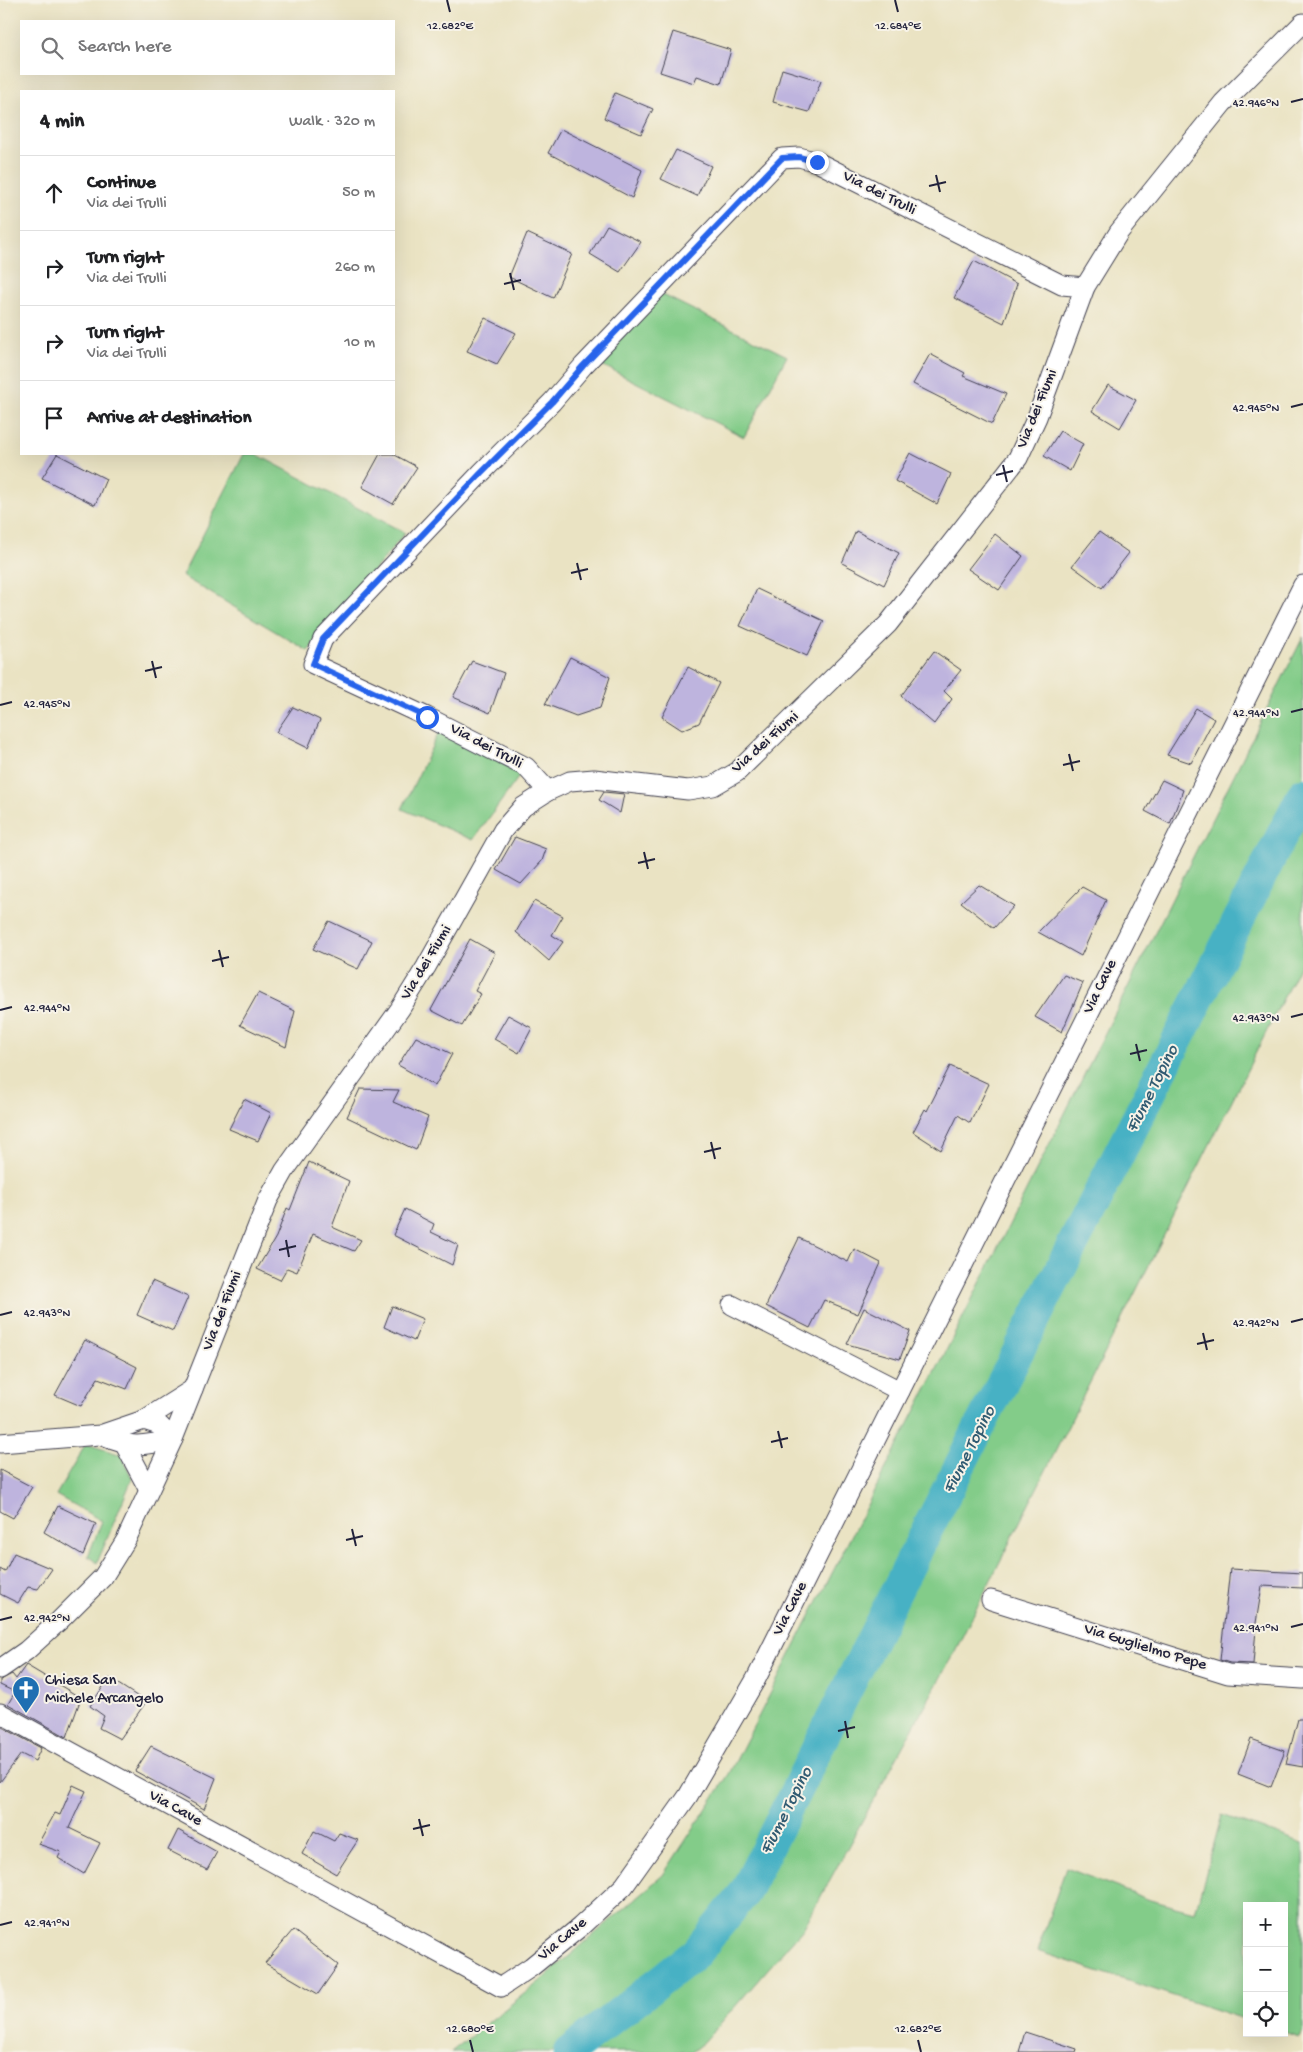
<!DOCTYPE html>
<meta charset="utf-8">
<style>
:root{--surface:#fff;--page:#f2f2f2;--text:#202124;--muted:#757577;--line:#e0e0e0}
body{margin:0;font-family:"Gochi Hand",sans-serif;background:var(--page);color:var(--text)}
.controls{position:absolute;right:15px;bottom:15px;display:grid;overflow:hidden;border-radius:0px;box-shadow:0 5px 20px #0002}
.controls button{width:45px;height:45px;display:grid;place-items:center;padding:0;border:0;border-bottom:1px solid var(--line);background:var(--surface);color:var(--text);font:25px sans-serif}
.stop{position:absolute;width:15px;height:15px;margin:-11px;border:4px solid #2563eb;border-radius:50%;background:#fff}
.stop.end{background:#2563eb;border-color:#fff;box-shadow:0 1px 5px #0008}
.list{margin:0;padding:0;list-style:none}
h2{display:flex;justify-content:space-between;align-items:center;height:65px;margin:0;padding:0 20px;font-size:21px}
h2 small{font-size:16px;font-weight:400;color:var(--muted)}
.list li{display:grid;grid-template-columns:32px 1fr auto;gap:15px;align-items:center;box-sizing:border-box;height:75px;padding:0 20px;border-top:1px solid var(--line)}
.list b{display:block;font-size:19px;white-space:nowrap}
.list p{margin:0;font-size:16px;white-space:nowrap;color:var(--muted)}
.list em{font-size:16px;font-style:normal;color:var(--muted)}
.icon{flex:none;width:28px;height:28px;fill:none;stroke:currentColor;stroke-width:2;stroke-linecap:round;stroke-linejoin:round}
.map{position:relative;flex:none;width:1303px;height:2052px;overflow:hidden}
.search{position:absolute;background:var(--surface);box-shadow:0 5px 20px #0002;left:20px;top:20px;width:375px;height:55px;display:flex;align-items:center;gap:12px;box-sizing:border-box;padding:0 18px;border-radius:0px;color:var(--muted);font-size:19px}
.panel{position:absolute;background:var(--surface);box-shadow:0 5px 20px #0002;left:20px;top:90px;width:375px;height:365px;border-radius:0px}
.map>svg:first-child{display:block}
.green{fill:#83cc89;stroke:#527762}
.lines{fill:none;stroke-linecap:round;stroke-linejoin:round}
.river{stroke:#46b1c4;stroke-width:32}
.building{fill:#beb4de}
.minor-casing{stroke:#403f4f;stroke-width:21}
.minor{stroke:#fff;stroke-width:19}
.route{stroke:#2563eb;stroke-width:6}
.ticks{fill:none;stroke:#22223b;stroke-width:2}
.labels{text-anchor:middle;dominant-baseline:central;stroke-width:4;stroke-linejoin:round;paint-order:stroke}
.street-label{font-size:16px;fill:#22223b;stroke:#f7f3e8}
.poi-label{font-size:16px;fill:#22223b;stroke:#f7f3e8;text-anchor:start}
.water-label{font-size:18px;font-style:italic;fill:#305b72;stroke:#f7f3e8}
.ticks-label{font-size:12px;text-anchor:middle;fill:#22223b;stroke:#f7f3e8;stroke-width:4;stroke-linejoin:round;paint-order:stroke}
</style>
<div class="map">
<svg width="1303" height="2052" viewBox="0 0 1303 2052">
<rect width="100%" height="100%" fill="#f7f3e8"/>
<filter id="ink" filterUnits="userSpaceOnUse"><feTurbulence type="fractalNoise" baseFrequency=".02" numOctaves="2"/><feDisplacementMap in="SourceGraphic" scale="10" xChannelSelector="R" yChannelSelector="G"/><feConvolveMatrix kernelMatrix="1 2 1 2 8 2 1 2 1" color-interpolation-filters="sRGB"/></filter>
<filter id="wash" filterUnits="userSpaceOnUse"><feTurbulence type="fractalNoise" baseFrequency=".0096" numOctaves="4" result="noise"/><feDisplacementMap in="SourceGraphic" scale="20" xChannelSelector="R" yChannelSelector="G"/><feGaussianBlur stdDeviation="1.12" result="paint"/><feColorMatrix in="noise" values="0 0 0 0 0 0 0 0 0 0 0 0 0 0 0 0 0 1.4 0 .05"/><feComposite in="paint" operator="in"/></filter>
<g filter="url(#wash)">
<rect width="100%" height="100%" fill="#eae3c3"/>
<g class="green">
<path d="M661,294L787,356L744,437L596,362Z"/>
<path d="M244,454H256L405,533L308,651L182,576Z"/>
<path d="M1303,637V959L955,1651L803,1929L704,2042L691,2052H451L539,1982L663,1875L729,1774L941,1361Z"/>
<path d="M439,732L523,771L473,840L402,809Z"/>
<path d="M86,1444L122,1455L132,1479L97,1563L88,1556L102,1521L56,1495Z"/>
<path d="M1222,1815L1303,1844V2029L1299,2037L1284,2032V1906H1247V2020L1037,1951L1066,1868L1150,1900L1195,1912Z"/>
</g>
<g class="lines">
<path class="river" d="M569,2052L696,1953L745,1892L929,1526L1303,794"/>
</g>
<g id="blocks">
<g class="building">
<path d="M673,32L731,50L721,84L697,76L694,83L660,72Z"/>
<path d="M782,69L821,81L809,112L773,102Z"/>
<path d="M615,93L653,109L641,134L604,118Z"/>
<path d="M561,129L642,170L632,198L548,153Z"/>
<path d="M676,150L711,166L697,196L661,179Z"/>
<path d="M607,225L641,242L620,272L590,254Z"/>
<path d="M527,233L572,254L553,298L509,277Z"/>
<path d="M974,261L1017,284L1004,323L954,298Z"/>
<path d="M485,318L516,333L497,364L467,351Z"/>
<path d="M930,354L965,373L963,376L1006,394L992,424L913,384Z"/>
<path d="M1108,385L1136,400L1120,428L1092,411Z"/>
<path d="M1060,431L1083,444L1070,471L1044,456Z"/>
<path d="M910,453L951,474L937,504L895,481Z"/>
<path d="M57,454L106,479L95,505L42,478Z"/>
<path d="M380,454H393L417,467L393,504L362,487Z"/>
<path d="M856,531L899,553L884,585L842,563Z"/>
<path d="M1099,532L1129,553L1102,588L1072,566Z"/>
<path d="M995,534L1023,556L999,590L968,569Z"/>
<path d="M757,589L824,621L807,656L740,626Z"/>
<path d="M934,651L961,670L944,691L952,699L934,724L901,696Z"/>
<path d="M570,657L610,677L600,708L576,716L545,704Z"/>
<path d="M472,661L504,673L490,713L453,697Z"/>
<path d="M688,667L719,683L699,723L682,730L662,717Z"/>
<path d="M293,707L320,720L308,748L276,732Z"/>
<path d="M1196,708L1214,719L1191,763L1167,755Z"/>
<path d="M1162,780L1183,790L1170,824L1145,811Z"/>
<path d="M604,792L624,794L620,813L599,800Z"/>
<path d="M515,837L546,849L542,861L521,884L496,870Z"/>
<path d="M979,885L1014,906L994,928L961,902Z"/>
<path d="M1082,887L1106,900L1081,956L1038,932Z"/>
<path d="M534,901L563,916L552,935L563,942L549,961L516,932Z"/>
<path d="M329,921L372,941L358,969L313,949Z"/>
<path d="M470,939L495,953L475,991L481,994L462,1026L431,1010Z"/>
<path d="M1064,975L1083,983L1062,1032L1035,1017Z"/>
<path d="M258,993L295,1011L286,1047L240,1025Z"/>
<path d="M508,1015L532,1028L519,1053L494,1039Z"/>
<path d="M416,1037L452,1054L435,1086L398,1065Z"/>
<path d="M950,1066L989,1084L970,1123L958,1115L941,1150L913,1132L925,1109L927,1111Z"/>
<path d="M360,1089L399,1090L393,1102L428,1117L416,1150L347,1117Z"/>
<path d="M244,1099L271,1113L258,1141L229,1129Z"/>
<path d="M309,1162L349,1181L332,1227L361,1240L354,1251L313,1234L297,1272L287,1268L280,1280L257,1269L276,1237L287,1208L290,1210Z"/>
<path d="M405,1209L434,1224L431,1232L458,1245L452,1265L393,1235Z"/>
<path d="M799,1238L848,1262L854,1249L881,1263L858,1314L824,1300L810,1328L766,1306Z"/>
<path d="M152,1281L188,1297L173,1331L137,1315Z"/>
<path d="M392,1306L423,1319L414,1341L384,1327Z"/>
<path d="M864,1308L910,1331L900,1359L847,1344Z"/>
<path d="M85,1340L137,1367L127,1389L98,1378L81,1406L55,1395Z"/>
<path d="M0,1470L32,1487L13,1518L0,1511Z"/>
<path d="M58,1506L96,1524L83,1555L44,1532Z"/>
<path d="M14,1553L52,1569L38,1589L28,1587L18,1603L0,1594V1569L5,1572Z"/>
<path d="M1230,1569L1303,1573V1588L1262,1586L1255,1629H1256L1253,1664L1230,1663L1220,1660Z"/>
<path d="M26,1665L81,1698L67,1737L8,1704L15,1692L0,1685V1680L12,1674L16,1679Z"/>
<path d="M109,1678L146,1702L120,1739L99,1728L104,1716L90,1706Z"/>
<path d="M1298,1719H1303V1767L1286,1764Z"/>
<path d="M0,1726L41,1748L35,1761L21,1754L0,1782Z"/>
<path d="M1251,1739L1285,1751L1271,1787L1238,1774Z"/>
<path d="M151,1746L216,1778L204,1809L135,1771Z"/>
<path d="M73,1785L86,1791L69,1828L100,1843L84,1874L58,1858L61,1852L38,1844L55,1813L60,1815Z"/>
<path d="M178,1830L217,1852L207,1870L168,1850Z"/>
<path d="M314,1831L334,1841L339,1833L358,1840L336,1874L302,1854Z"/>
<path d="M293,1930L338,1965L318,1994L265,1963Z"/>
<path d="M1025,2032L1077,2049L1076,2052H1019Z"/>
</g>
</g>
</g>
<g filter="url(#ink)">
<use href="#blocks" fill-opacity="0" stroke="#403f4f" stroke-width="1"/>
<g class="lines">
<defs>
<g id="minor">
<path d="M548,791L526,767L427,717L313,664L323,639L481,473L552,402L583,366L782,158L799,157L817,162L1062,285L1085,287"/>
<path d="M732,1305L900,1391"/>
<path d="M144,1420L193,1389"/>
<path d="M0,1443L100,1435L144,1420L159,1425L173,1439C140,1447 131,1448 100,1435"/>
<path d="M125,1445L149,1490"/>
<path d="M991,1600L1228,1674L1303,1679"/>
<path d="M0,1669L26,1651L59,1621L103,1577L126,1540L173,1439L268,1200L285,1170L400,1009L426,967L503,830L523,807L548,791L570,781L594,779L688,790L713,786L737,772L888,624L1018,458L1037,417L1085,287L1119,232L1223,103L1303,23"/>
<path d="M0,1713L501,1987L531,1967L580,1927L624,1886L688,1796L756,1679L1303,585"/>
</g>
</defs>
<use href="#minor" class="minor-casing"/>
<use href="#minor" class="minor"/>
</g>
</g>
<g class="lines" filter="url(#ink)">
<path class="route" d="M427,717L313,664L323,639L481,473L552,402L583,366L782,158L799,157L817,162"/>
</g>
<path class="ticks" d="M447,0L450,12M895,0L898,12M1291,102L1303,99M936,175L940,192M929,186L946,182M510,273L514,290M504,284L521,280M1291,407L1303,404M1003,465L1007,482M996,475L1013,471M577,563L581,580M571,573L588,569M152,661L156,678M145,671L162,667M0,705L12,702M1291,712L1303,709M1069,754L1073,771M1063,765L1080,761M644,852L648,869M638,863L655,859M219,950L223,967M212,961L229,957M0,1010L12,1007M1291,1017L1303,1014M1136,1044L1140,1061M1130,1054L1147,1050M711,1142L715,1159M704,1152L721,1148M286,1240L289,1257M279,1250L296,1246M0,1315L12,1312M1291,1322L1303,1319M1203,1333L1207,1350M1197,1344L1214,1340M778,1431L782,1448M771,1442L788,1438M352,1529L356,1546M346,1540L363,1536M0,1620L12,1617M1291,1627L1303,1624M845,1721L848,1738M838,1731L855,1727M419,1819L423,1836M413,1829L430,1825M0,1925L12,1922M470,2040L473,2052M918,2040L921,2052"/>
<defs>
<symbol id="church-pin" viewBox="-11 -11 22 30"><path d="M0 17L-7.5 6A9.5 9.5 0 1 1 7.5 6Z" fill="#1f6fb2" stroke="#f7f3e8"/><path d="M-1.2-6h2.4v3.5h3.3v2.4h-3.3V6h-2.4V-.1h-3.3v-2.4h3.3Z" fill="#fff"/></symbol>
</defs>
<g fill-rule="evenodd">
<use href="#church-pin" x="10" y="1674" width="32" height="43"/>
</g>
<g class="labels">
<g class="street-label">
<text transform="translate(879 194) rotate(27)">Via dei Trulli</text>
<text transform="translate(1038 409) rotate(-68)">Via dei Fiumi</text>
<text transform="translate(766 743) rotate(-42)">Via dei Fiumi</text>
<text transform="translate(486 747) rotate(28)">Via dei Trulli</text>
<text transform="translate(427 963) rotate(-59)">Via dei Fiumi</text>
<text transform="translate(1101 987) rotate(-64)">Via Cave</text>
<text transform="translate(223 1311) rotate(-69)">Via dei Fiumi</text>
<text transform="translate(791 1609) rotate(-63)">Via Cave</text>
<text transform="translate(1145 1648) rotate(17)">Via Guglielmo Pepe</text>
<text transform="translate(175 1809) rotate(29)">Via Cave</text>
<text transform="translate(563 1940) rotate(-40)">Via Cave</text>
</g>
<g class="poi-label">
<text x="45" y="1681">Chiesa San<tspan x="45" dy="18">Michele Arcangelo</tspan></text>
</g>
<g class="water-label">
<text transform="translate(1153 1089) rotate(-63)">Fiume Topino</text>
<text transform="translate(970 1450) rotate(-63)">Fiume Topino</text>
<text transform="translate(787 1811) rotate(-63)">Fiume Topino</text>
</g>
</g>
<g class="ticks-label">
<text x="450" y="29">12.682°E</text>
<text x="898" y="29">12.684°E</text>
<text x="1256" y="106">42.946°N</text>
<text x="1256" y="411">42.945°N</text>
<text x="47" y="707">42.945°N</text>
<text x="1256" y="716">42.944°N</text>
<text x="47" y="1011">42.944°N</text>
<text x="1256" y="1021">42.943°N</text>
<text x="47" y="1316">42.943°N</text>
<text x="1256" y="1326">42.942°N</text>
<text x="47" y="1621">42.942°N</text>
<text x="1256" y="1631">42.941°N</text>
<text x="47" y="1926">42.941°N</text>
<text x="470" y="2032">12.680°E</text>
<text x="918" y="2032">12.682°E</text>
</g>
</svg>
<div class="controls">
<button>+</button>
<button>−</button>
<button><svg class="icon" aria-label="locate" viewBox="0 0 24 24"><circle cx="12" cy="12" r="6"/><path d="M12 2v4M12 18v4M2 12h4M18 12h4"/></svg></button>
</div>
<div class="stop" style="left:427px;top:717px"></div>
<div class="stop end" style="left:817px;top:162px"></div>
<div class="search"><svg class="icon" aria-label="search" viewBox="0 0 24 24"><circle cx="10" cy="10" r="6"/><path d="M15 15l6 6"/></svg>Search here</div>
<section class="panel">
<h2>4 min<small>Walk · 320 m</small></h2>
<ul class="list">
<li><svg class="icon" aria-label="ahead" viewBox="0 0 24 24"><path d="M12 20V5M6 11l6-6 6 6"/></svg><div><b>Continue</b><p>Via dei Trulli</p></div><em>50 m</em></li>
<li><svg class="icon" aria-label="right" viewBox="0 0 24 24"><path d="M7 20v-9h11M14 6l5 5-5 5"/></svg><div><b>Turn right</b><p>Via dei Trulli</p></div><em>260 m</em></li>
<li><svg class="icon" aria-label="right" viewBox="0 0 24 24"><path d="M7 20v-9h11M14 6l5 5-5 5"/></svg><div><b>Turn right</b><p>Via dei Trulli</p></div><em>10 m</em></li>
<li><svg class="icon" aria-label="arrive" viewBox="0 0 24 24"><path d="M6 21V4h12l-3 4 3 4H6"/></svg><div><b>Arrive at destination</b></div></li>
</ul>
</section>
</div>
